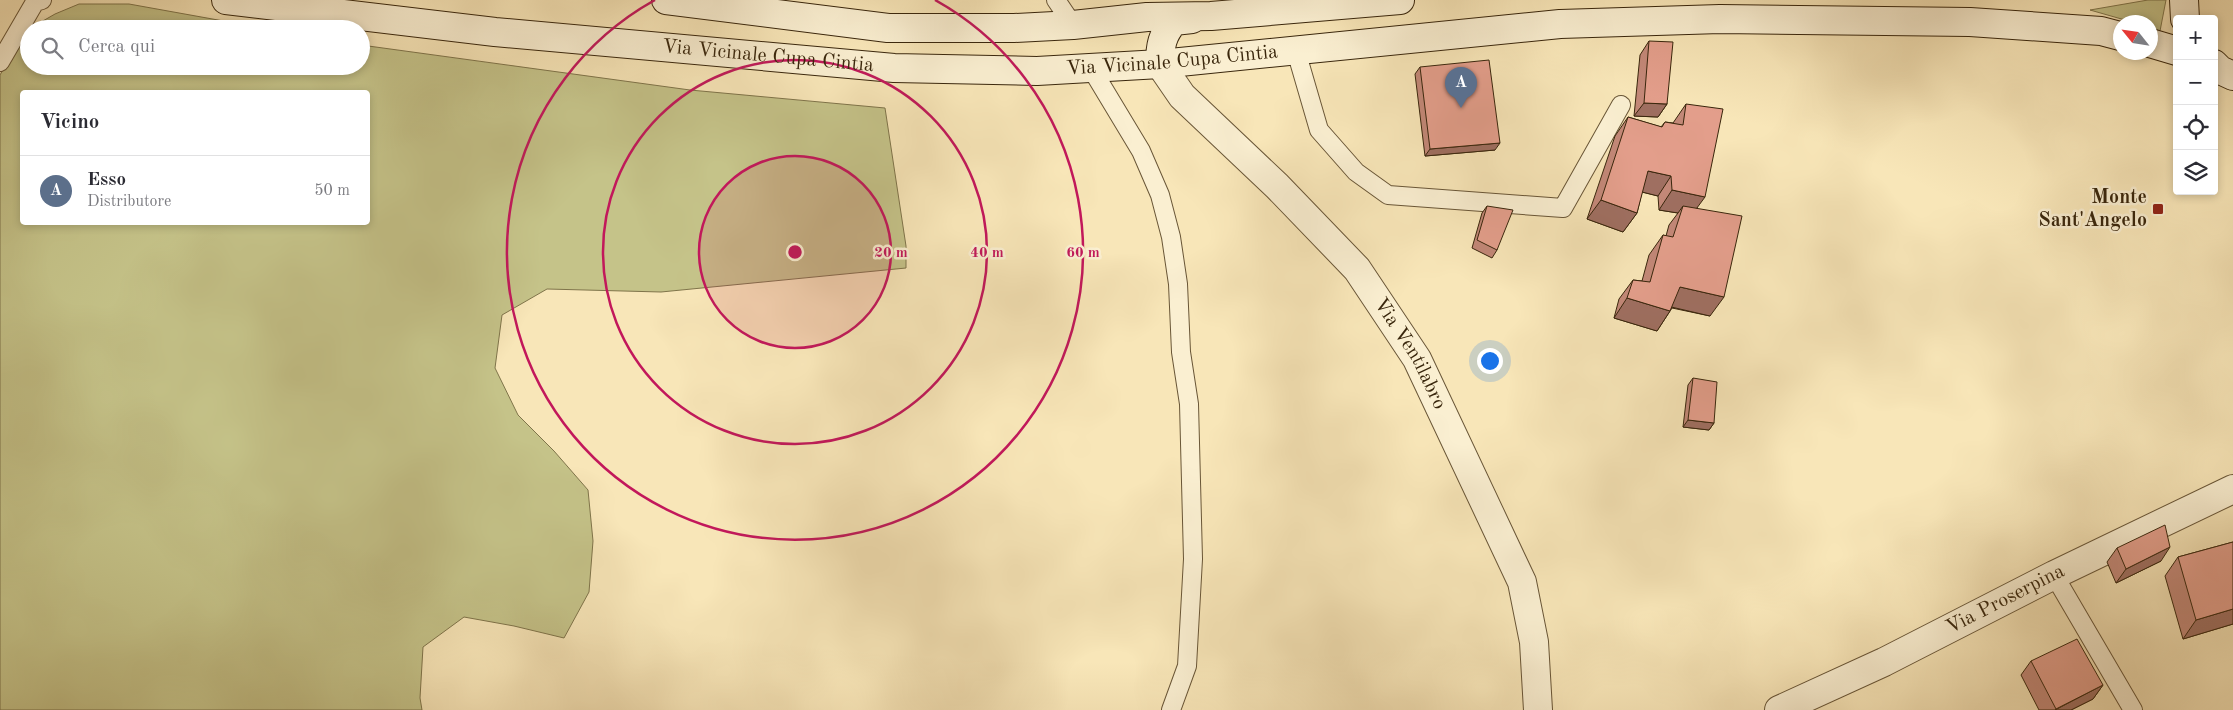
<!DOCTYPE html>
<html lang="it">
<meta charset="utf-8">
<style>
:root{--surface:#fff;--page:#f7f7f7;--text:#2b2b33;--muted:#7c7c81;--line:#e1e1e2;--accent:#db2777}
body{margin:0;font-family:"Old Standard TT",serif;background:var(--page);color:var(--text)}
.controls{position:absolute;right:15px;top:15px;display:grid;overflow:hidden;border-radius:5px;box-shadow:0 2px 8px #0003}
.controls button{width:45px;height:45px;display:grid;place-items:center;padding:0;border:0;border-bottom:1px solid var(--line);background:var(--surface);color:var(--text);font:25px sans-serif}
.compass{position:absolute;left:2113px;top:15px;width:45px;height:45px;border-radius:50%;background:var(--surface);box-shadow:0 2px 8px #0003;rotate:300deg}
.you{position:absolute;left:1489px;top:360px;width:18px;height:18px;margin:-12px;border:4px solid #fff;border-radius:50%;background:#1a73e8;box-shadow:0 0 0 8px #1a73e833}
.badge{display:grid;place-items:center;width:32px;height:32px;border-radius:50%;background:var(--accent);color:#fff;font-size:16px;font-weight:700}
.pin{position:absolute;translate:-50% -41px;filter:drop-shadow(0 1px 2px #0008)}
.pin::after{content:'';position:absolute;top:26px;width:18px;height:15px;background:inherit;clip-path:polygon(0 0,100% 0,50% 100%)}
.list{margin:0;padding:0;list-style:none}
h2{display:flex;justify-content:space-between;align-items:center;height:65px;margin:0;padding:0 20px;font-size:21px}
h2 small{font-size:16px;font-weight:400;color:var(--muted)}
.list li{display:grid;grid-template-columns:32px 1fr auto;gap:15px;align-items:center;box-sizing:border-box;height:70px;padding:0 20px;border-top:1px solid var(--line)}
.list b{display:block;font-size:19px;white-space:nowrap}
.list p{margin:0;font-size:16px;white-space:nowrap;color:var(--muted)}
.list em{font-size:16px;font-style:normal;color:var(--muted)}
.icon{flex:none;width:28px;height:28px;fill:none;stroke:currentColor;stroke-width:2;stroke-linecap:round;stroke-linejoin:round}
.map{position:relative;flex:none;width:2233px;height:710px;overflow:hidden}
.search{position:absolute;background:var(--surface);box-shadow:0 2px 8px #0003;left:20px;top:20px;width:350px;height:55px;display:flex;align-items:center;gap:12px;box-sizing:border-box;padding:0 18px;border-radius:28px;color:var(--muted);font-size:19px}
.panel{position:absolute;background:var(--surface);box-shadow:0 2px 8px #0003;left:20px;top:90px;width:350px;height:135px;border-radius:5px}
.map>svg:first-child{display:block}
.green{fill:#c5c389;stroke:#7f744a;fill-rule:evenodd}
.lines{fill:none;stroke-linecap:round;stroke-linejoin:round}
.service-casing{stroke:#695637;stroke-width:20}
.minor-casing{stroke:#695637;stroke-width:30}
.secondary-casing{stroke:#39260c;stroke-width:30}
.service{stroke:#faefd1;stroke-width:18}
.minor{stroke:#faefd1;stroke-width:28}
.secondary{stroke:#faefd1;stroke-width:28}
.wall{fill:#c38878;stroke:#39260c}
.shaded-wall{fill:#9f6f61;stroke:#39260c}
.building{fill:#e39e8b;stroke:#39260c}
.ring{fill:none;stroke:#c2185b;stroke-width:2.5}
.poi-dot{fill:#8f2418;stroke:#faefd1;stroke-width:2}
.labels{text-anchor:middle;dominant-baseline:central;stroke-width:5;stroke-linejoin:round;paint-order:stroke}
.street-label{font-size:20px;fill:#39260c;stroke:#faefd1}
.poi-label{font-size:20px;font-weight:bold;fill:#39260c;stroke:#faefd1;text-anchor:end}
.centre{fill:#c2185b;stroke:#faefd1;stroke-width:2.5}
.ring-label{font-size:15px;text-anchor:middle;font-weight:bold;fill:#c2185b;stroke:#faefd1;stroke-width:5;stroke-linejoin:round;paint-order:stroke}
</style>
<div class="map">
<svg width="2233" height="710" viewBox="0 0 2233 710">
<rect width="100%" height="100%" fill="#f8e6b8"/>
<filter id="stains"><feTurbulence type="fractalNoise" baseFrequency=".004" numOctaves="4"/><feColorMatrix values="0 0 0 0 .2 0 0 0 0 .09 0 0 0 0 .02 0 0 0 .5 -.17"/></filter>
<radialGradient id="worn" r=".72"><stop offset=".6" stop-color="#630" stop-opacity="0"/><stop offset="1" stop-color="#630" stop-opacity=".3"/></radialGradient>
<g class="green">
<path d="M2148,0H2166L2160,31L2151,28L2150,22H2132L2090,10Z"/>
<path d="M79,4H129L268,29H29L55,14Z"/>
<path d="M29,29V66H361V45L690,90L885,108L906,246V268L661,292L547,289L502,315L495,368L518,415L554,451L588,490L593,541L589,592L564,638L514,626L464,617L423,647L420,698L422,710H0V75L18,43ZM22,92H368V222H22Z"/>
</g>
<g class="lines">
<defs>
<g id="service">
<path d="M1056,0L1073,25"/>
<path d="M1296,51L1319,130L1356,172L1388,195L1563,208L1621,105"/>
<path d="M0,62L35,2L42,0"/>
<path d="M1091,68L1141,151L1160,195L1171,237L1178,284L1181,352L1189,404L1193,559L1187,666L1171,710"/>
<path d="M2054,575L2133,710"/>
</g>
<g id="minor">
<path id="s1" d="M1160,64L1182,96L1277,186L1357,269L1417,359L1522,582L1534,642L1538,710"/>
<path id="s2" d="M1779,710L1884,662L2054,575L2233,489"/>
</g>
<g id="secondary">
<path id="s3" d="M226,0L495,32L894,68L1037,71L1160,64L1560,24L1720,19L1970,22L2101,31L2120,36"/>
<path d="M666,0L888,28H1014L1073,25L1147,17L1211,16L1400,0"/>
<path d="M2184,0L2185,19"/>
<path d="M2150,43L2177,51"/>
<path d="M1160,64C1160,46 1162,35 1174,21L1192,19"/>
<path d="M2214,64L2220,70L2233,76"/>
</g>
</defs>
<use href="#service" class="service-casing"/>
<use href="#minor" class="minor-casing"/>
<use href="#secondary" class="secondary-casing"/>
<use href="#service" class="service"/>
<use href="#minor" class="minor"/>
<use href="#secondary" class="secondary"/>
</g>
<g class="wall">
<path d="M1649,41L1667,104L1658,117L1634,116L1640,55Z"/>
<path d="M1420,67L1495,150L1425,156L1415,74Z"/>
<path d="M1686,104L1697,208L1710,316L1672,308L1670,311L1657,331L1614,318L1619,299L1633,280L1642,281L1649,255L1663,235L1666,236L1669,225L1678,213L1659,210L1658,196L1642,192L1637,213L1623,232L1587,219L1615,136L1628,117L1661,127L1665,122L1673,123Z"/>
<path d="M1487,206L1497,250L1492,258L1472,248L1482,213Z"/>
<path d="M1693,378L1714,423L1709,430L1683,427L1688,385Z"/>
<path d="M2233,542V624L2183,639L2165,576L2178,557Z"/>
<path d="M2117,548L2161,561L2116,583L2107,562Z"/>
<path d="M2031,661L2103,685L2093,699L2071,710H2039L2021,675Z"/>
</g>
<g class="shaded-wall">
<path d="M1644,103L1667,104L1658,117L1634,116Z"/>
<path d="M1500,143L1495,150L1425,156L1430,149Z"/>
<path d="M1648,171L1671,176L1658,196L1634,190Z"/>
<path d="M1672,190L1705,197L1691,216L1683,206L1678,213L1659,210Z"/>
<path d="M1601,200L1637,213L1623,232L1587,219Z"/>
<path d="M1680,287L1724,297L1710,316L1667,306Z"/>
<path d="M1627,298L1670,311L1657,331L1614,318Z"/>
<path d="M1688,420L1714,423L1709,430L1683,427Z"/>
<path d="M2170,547L2161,561L2116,583L2126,569Z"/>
<path d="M2233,609V624L2183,639L2196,620Z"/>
<path d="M2103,685L2093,699L2071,710H2055Z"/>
</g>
<g class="building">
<path d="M1649,41L1673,42L1667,104L1644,103Z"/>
<path d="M1489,60L1500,143L1430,149L1420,67Z"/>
<path d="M1686,104L1723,109L1705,197L1672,190L1671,176L1648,171L1637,213L1601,200L1628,117L1662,127L1665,122L1683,125Z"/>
<path d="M1487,206L1513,210L1497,250L1477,240Z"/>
<path d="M1683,206L1742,216L1724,297L1680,287L1670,311L1627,298L1633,280L1650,282L1663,235L1673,237Z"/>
<path d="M1693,378L1717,382L1714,423L1688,420Z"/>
<path d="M2165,525L2170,547L2126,569L2117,548Z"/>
<path d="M2233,542V609L2196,620L2178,557Z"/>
<path d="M2077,639L2103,685L2056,709L2031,661Z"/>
</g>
<circle cx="795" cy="252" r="96" fill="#c2185b" fill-opacity=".12"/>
<g class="ring">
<circle cx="795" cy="252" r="96"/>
<circle cx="795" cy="252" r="192"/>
<path d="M935 0A288 288 0 1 1 655 0"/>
</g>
<rect class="poi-dot" x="2152" y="203" width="12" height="12" rx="2.5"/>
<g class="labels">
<g class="street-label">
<text stroke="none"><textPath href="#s3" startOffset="545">Via Vicinale Cupa Cintia</textPath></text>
<text stroke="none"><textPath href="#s3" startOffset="950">Via Vicinale Cupa Cintia</textPath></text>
<text stroke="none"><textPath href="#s1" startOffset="385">Via Ventilabro</textPath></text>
<text stroke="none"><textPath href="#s2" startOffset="252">Via Proserpina</textPath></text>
</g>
<g class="poi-label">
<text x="2147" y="198">Monte<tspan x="2147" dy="23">Sant'Angelo</tspan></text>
</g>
</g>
<circle cx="795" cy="252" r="8" class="centre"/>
<g class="ring-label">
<text x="891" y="257">20 m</text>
<text x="987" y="257">40 m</text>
<text x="1083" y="257">60 m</text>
</g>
<rect width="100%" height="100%" filter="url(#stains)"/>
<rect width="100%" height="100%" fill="url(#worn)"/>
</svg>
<div class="controls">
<button>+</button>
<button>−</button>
<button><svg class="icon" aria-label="locate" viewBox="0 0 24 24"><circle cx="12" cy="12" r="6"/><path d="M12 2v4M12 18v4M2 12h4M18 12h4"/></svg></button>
<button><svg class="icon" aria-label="layers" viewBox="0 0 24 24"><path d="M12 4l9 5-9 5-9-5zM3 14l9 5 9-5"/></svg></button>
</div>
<svg class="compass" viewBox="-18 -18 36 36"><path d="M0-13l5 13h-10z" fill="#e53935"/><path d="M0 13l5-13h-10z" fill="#7c7c81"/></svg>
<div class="you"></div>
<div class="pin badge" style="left:1461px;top:108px;background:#5c6f8a">A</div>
<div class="search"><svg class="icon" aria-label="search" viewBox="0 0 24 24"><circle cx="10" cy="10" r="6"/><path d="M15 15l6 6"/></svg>Cerca qui</div>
<section class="panel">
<h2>Vicino<small></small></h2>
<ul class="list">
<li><span class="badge" style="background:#5c6f8a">A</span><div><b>Esso</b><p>Distributore</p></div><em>50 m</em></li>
</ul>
</section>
</div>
